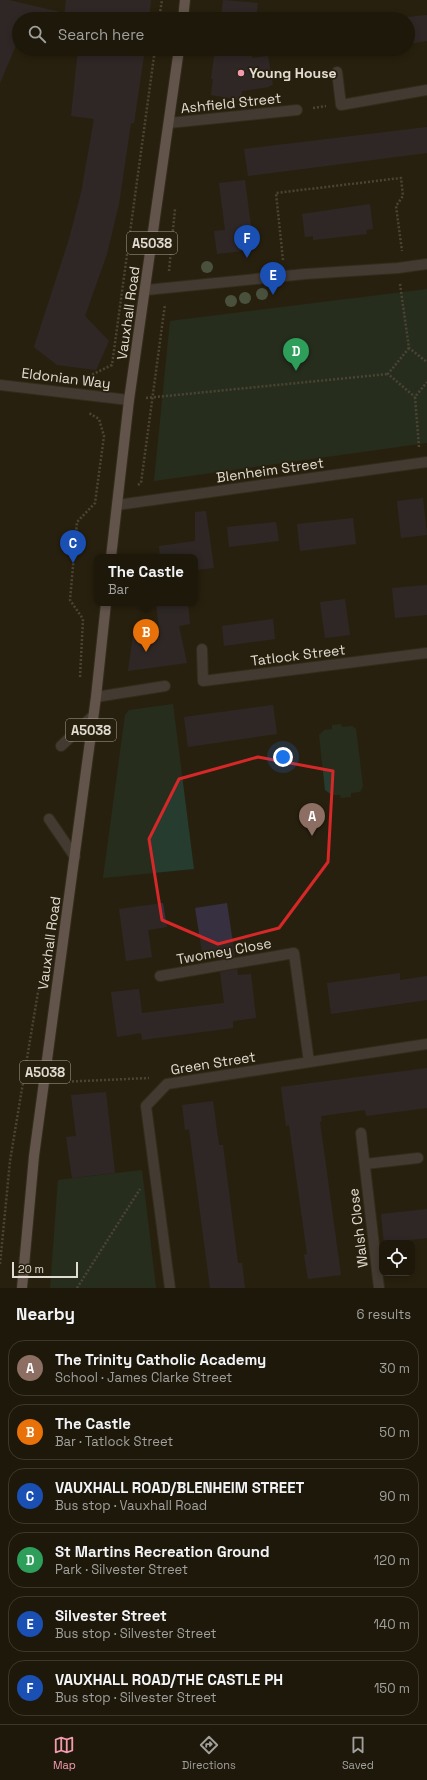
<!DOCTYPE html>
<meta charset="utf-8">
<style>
:root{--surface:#1e180b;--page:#262114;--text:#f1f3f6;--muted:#a1a09d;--line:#3c372c;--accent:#f29aaf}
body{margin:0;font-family:"Space Grotesk",sans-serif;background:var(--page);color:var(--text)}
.controls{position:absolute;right:12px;bottom:12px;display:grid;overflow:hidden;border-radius:8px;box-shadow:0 2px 6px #0003}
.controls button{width:36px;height:36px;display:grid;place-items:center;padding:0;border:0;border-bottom:1px solid var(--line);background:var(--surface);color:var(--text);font:20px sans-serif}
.scale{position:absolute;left:12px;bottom:10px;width:66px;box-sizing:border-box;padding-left:4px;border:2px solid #e1dcd1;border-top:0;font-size:11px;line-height:14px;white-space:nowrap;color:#e1dcd1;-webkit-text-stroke:3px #28200f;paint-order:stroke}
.you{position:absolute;left:283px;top:757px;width:14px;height:14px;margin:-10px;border:3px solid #fff;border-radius:50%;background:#1a73e8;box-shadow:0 0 0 6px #1a73e833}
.badge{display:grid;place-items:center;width:26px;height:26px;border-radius:50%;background:var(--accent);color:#fff;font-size:13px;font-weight:700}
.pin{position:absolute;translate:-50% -33px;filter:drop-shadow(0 1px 2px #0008)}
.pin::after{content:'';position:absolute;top:21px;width:14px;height:12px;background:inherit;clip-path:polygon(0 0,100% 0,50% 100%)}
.popup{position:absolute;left:94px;top:554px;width:104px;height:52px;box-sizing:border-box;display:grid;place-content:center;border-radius:8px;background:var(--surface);filter:drop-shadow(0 1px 3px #0005);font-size:13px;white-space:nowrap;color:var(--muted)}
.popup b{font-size:15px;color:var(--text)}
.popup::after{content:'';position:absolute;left:50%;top:100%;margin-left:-8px;border:8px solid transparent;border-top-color:var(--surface)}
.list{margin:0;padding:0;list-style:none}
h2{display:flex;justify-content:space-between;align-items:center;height:52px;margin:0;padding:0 16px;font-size:17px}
h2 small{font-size:13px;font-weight:400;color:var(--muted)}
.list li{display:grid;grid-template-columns:26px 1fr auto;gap:12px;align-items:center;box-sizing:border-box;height:56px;margin:0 8px 8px;padding:0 8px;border:1px solid var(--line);border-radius:16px}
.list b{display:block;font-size:15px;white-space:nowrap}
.list p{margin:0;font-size:13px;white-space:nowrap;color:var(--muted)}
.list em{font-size:13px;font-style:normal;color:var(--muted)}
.icon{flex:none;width:22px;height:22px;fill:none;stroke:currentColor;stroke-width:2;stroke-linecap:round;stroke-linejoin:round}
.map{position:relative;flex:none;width:427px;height:1288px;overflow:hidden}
.search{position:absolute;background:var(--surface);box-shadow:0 2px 6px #0003;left:12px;right:12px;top:12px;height:44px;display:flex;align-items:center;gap:10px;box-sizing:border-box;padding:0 14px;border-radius:22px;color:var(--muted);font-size:15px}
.sheet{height:436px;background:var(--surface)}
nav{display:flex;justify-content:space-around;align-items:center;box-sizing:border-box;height:56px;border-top:1px solid var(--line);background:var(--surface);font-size:11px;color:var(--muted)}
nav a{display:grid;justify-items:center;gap:2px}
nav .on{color:var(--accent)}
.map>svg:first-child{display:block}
.green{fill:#253c2f}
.building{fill:#363041}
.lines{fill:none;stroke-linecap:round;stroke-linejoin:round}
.lane-casing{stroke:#423a2a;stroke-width:12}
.street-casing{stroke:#423a2a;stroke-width:12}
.primary-casing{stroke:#423a2a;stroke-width:12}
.path{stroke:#766f60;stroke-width:2.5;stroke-dasharray:2 2;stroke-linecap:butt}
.lane{stroke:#655a5b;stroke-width:10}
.street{stroke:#655a5b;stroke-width:10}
.primary{stroke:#a99395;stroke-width:10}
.tree{fill:#728c73}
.marked{fill:none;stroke:#d62828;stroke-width:3;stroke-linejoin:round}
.poi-dot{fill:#f29aaf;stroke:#28200f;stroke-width:1.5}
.labels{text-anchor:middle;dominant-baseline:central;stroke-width:3.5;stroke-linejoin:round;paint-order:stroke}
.shield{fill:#28200f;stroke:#aaa497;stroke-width:1}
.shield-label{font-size:13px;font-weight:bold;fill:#e1dcd1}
.poi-label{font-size:14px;font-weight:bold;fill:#e1dcd1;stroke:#28200f;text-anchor:start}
.street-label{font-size:14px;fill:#e1dcd1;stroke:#28200f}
</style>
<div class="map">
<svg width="427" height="1288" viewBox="0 0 427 1288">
<rect width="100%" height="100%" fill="#28200f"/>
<g class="green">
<path d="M427,289V443L154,481L170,321Z"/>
<path d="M173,704L194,869L103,878L125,715L129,710Z"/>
<path d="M341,724L342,727L352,726L356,729L363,786L360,792L351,793V797L341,798L340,795H332L325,790L319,735L324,730L332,729V725Z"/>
<path d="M142,1170L156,1288H50L58,1180Z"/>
</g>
<g class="building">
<path d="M0,0H9L60,12L59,19H19V38L0,83Z"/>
<path d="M66,0H151L149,19L64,18Z"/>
<path d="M223,0L258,3L256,19H218L219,15L221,16Z"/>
<path d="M427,15V41L408,44V17Z"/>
<path d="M78,49H145L134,123H131L119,204L107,254L85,316L109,341L96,370L57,365L34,347L69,239L81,193L94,119L71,116Z"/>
<path d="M215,49H253L252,58L268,56L273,85L269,86V87L242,91L241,100L211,95L213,79H211Z"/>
<path d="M427,127V153L248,176L244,149Z"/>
<path d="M245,180L251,226L240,228L243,251L217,254L214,231L225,230L219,183Z"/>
<path d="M370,204L373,229L366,230L367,234L313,240V236L305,237L302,214Z"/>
<path d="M423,498L427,535L401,538L397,501Z"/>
<path d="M206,511L214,568L195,570V557H160L159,546L195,541V512Z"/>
<path d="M353,518L356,544L300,551L297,524Z"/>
<path d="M276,522L279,541L229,547L227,527Z"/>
<path d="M427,585V615L395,618L392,588Z"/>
<path d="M345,599L350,635L325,638L320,602Z"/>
<path d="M156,603H188L190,624L179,626L187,663L128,671L133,635L160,637Z"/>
<path d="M273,619L275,639L224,646L222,626Z"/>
<path d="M273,705L277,734L188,747L184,717Z"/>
<path d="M163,903L167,927L148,930L152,957L126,961L119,909Z"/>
<path d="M227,903L235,956L218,959L217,950L202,952L195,908Z"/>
<path d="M237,969L238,975L251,974L256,1018L233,1021V1028L142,1040L141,1033L117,1037L111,992L139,989L142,1013L224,1003L220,972Z"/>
<path d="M400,973V980L427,976V1000L331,1014L327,983Z"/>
<path d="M427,1068V1108L366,1116L365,1110L321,1116L322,1121L320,1122L341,1275L308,1279L304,1255L307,1254L289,1125L286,1126L281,1087Z"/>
<path d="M106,1092L115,1173L72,1178L66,1137L76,1136L71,1095Z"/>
<path d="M213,1101L219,1145H223L238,1263H242L245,1288H210L189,1129L185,1130L182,1105Z"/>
<path d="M427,1209V1238L384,1243L381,1214Z"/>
</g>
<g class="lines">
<defs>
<g id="lane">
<path d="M61,746L93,716"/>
<path d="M49,819L75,857"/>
</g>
<g id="street">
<path d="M337,72L341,105L427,90"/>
<path d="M169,123L297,110"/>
<path d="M146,290L305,274L398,268L427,264"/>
<path d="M0,385L129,400"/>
<path d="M117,505L427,462"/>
<path d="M202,649L203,681L427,653"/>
<path d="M96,697L165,686"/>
<path d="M160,976L294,953L309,1062"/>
<path d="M361,1133L379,1288"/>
<path d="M365,1164L418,1158"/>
<path d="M170,1288L146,1106L167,1084L427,1044"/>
</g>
<g id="primary">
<path d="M183,19L185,0"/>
<path d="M111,557L129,400L179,49"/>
<path d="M22,1288L34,1156L96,697L106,603"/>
</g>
</defs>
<use href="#lane" class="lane-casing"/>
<use href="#street" class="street-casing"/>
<use href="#primary" class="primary-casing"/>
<g class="path">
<path d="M159,19L162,0"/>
<path d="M313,108L326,106"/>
<path d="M283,260L276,193L401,178L403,196L396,206L402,251"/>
<path d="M169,271L175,209"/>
<path d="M400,284L409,348L427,362"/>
<path d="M409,348L388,374L415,397"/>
<path d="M85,378L112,365L155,49"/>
<path d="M146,398L388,374"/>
<path d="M419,447L415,397L427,382"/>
<path d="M138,485L141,483L165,304"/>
<path d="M80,677L83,619L70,600L77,522L95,503L104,436L99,419L89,413"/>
<path d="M60,1082L149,1078"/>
<path d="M0,1264L10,1161L39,986"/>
<path d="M77,1288L140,1189"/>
</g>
<use href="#lane" class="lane"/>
<use href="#street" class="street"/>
<use href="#primary" class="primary"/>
</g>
<g class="tree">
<circle cx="207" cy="267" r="6"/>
<circle cx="262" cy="294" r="6"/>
<circle cx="245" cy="298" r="6"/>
<circle cx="231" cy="301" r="6"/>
</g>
<path d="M0 0H427V1288H0ZM258,757L333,771L328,862L279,928L218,944L162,920L149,839L179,779Z" fill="#28200f" fill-opacity=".55" fill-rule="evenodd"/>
<path class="marked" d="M258,757L333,771L328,862L279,928L218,944L162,920L149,839L179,779Z"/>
<circle class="poi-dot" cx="241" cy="73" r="4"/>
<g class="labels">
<g class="shield">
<rect x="127" y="232" width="50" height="22" rx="3"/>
<rect x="66" y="719" width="50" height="22" rx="3"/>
<rect x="20" y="1061" width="50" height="22" rx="3"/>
</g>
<g class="shield-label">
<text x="152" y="243">A5038</text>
<text x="91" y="730">A5038</text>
<text x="45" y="1072">A5038</text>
</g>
<g class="poi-label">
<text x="249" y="73">Young House</text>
</g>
<g class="street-label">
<text transform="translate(231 103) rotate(-6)">Ashfield Street</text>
<text transform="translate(128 313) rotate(-82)">Vauxhall Road</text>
<text transform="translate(66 378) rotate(7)">Eldonian Way</text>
<text transform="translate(270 470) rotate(-8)">Blenheim Street</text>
<text transform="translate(298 655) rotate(-7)">Tatlock Street</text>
<text transform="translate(49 943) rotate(-82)">Vauxhall Road</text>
<text transform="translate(224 951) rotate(-10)">Twomey Close</text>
<text transform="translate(213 1063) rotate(-9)">Green Street</text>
<text transform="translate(358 1228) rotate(-97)">Walsh Close</text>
</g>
</g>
</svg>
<div class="controls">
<button><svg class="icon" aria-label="locate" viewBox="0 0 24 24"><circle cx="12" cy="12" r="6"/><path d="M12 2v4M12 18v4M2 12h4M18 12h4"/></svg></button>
</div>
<div class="scale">20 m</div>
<div class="you"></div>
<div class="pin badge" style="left:312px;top:836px;background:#8d6e63">A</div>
<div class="pin badge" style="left:146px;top:652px;background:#e8710a">B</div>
<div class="popup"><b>The Castle</b>Bar</div>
<div class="pin badge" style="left:73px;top:563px;background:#1a4fb4">C</div>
<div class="pin badge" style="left:296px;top:371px;background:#2e9e5b">D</div>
<div class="pin badge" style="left:273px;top:295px;background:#1a4fb4">E</div>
<div class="pin badge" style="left:247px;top:258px;background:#1a4fb4">F</div>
<div class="search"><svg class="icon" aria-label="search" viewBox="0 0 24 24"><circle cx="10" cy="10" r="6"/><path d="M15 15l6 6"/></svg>Search here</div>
</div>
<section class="sheet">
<h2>Nearby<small>6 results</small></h2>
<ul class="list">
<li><span class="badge" style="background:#8d6e63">A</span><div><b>The Trinity Catholic Academy</b><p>School · James Clarke Street</p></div><em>30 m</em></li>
<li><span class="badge" style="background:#e8710a">B</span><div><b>The Castle</b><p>Bar · Tatlock Street</p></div><em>50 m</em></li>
<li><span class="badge" style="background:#1a4fb4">C</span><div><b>VAUXHALL ROAD/BLENHEIM STREET</b><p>Bus stop · Vauxhall Road</p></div><em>90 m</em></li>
<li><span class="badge" style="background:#2e9e5b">D</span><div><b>St Martins Recreation Ground</b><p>Park · Silvester Street</p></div><em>120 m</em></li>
<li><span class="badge" style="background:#1a4fb4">E</span><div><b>Silvester Street</b><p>Bus stop · Silvester Street</p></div><em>140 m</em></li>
<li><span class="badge" style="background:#1a4fb4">F</span><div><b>VAUXHALL ROAD/THE CASTLE PH</b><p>Bus stop · Silvester Street</p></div><em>150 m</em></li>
</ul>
</section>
<nav>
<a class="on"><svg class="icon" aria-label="map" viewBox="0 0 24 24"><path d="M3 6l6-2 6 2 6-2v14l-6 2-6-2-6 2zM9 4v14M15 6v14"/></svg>Map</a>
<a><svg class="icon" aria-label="directions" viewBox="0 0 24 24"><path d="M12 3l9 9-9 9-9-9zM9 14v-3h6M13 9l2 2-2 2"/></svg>Directions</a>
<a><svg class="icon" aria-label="saved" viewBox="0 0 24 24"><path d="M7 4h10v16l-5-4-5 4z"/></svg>Saved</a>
</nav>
